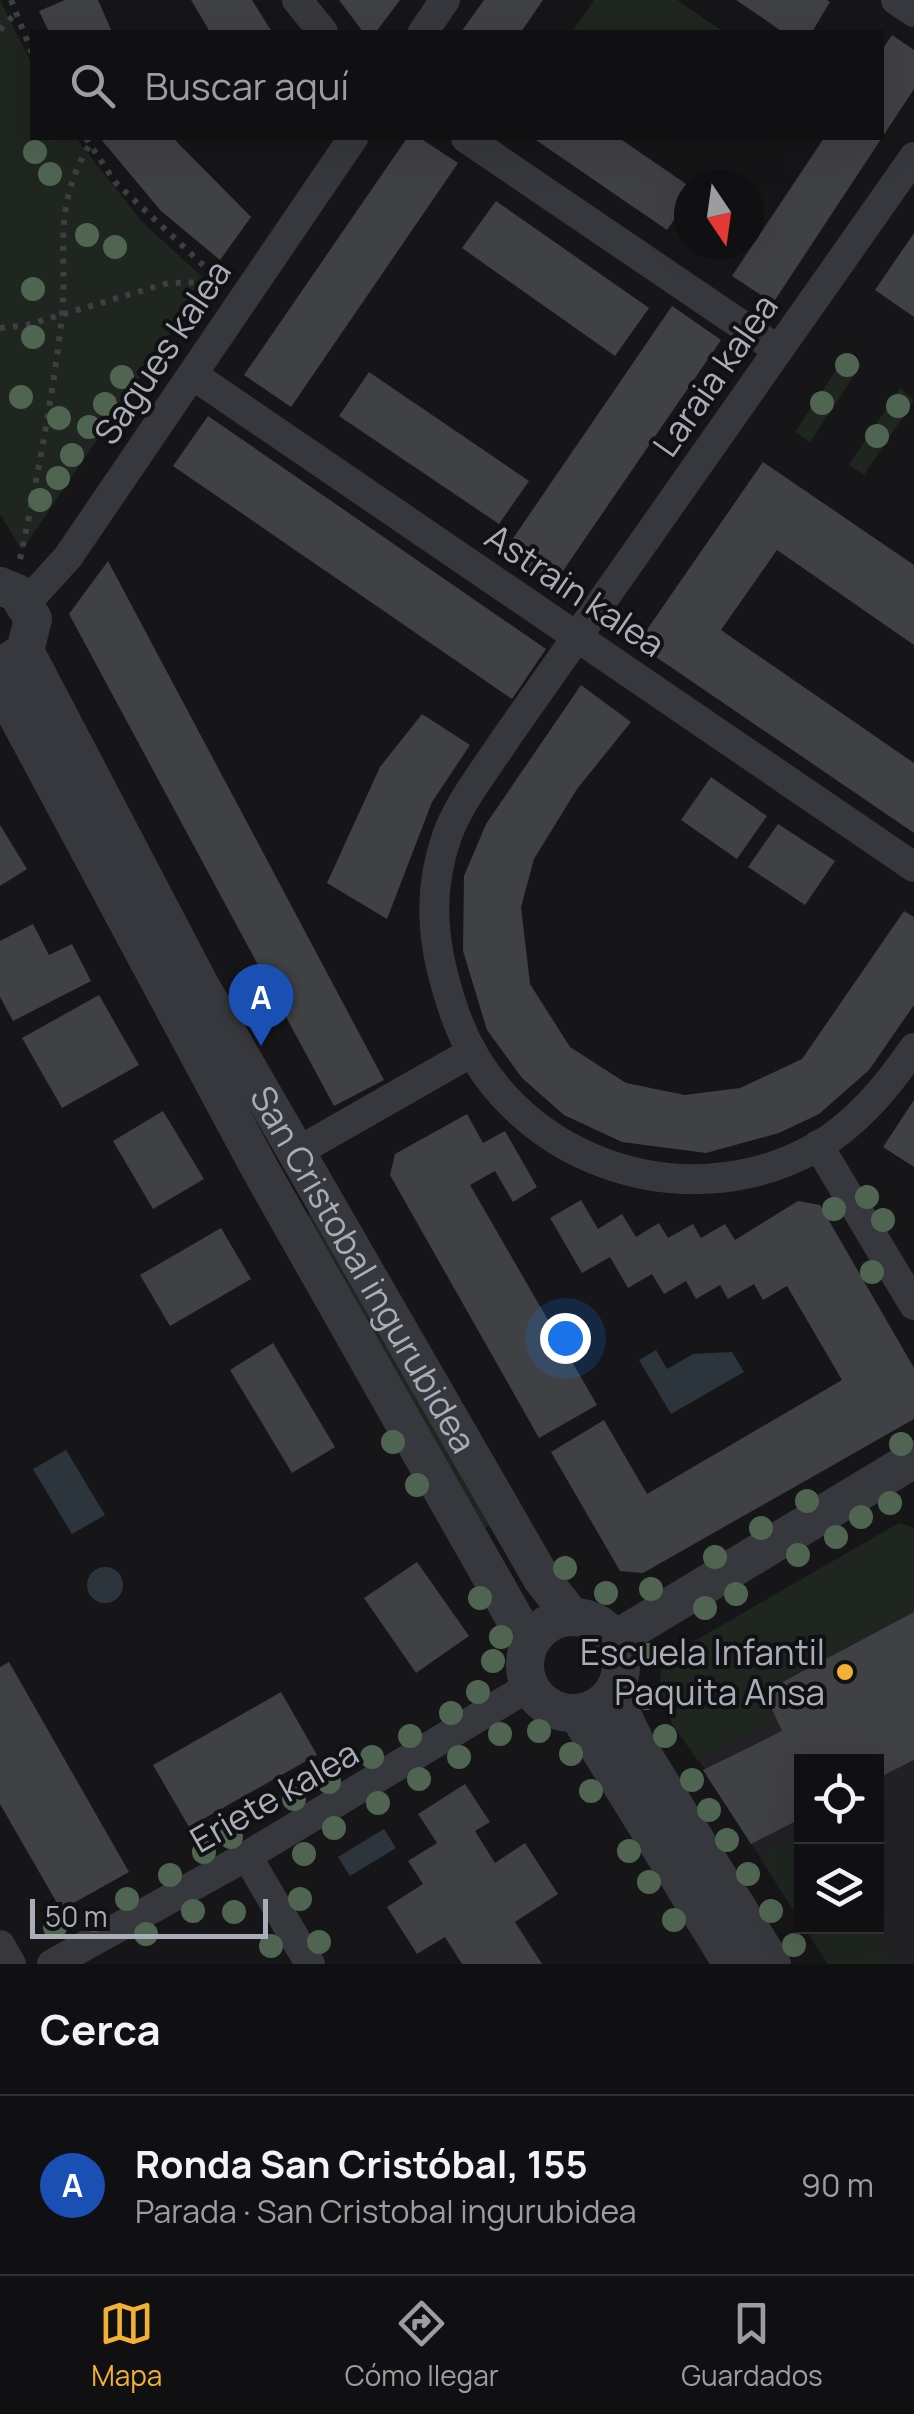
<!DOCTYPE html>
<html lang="es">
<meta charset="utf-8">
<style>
:root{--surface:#101012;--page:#19191b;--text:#f1f3f6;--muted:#9c9d9f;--line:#303032;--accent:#f2b134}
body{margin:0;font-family:Manrope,sans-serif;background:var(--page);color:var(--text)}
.controls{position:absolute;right:30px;bottom:30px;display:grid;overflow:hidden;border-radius:0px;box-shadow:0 10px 40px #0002}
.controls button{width:90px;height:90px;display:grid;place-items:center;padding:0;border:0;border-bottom:2px solid var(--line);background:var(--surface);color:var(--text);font:50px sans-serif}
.compass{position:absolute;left:674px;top:170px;width:90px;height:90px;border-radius:50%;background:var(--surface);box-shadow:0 10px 40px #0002;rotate:167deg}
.scale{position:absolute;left:30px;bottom:25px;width:238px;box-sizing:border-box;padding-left:10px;border:5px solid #a8adb8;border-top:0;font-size:28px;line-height:35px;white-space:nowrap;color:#a8adb8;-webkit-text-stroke:8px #111113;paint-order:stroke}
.you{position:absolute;left:565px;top:1338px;width:35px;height:35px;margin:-25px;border:8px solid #fff;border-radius:50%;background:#1a73e8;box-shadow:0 0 0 15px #1a73e833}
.badge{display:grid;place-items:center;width:65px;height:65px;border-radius:50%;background:var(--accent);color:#fff;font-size:32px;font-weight:700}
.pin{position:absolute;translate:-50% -82px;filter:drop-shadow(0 2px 5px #0008)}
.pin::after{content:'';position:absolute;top:52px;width:35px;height:30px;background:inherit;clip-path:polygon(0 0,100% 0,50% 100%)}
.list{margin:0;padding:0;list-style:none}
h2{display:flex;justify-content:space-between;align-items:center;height:130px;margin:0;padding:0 40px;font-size:42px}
h2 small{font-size:32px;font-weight:400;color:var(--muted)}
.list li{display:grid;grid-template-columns:65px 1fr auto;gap:30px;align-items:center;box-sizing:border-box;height:180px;padding:0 40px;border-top:2px solid var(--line)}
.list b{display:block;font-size:38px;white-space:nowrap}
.list p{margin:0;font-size:32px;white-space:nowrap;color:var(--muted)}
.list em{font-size:32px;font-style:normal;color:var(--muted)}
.icon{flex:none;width:55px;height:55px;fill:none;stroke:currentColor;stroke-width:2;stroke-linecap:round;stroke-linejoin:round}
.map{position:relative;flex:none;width:914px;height:1964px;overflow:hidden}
.search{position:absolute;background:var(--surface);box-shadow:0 10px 40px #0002;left:30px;right:30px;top:30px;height:110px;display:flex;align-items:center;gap:25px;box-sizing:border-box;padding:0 35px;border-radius:0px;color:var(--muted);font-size:38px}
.sheet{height:310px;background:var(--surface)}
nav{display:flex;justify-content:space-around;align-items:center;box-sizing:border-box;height:140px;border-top:2px solid var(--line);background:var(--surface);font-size:28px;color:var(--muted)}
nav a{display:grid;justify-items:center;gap:5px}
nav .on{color:var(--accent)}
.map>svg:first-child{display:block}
.built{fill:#222225}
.green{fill:#1e261f}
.water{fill:#2c353c}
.building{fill:#404145}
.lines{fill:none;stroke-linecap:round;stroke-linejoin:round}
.path{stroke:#3d3f44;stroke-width:6;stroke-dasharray:5 8;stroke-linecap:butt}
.minor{stroke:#37383d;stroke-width:30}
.tertiary{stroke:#37383d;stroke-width:38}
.tree{fill:#506452}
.poi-dot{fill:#f2b134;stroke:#111113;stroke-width:4}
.labels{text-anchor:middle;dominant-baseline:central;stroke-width:8;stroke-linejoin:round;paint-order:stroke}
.street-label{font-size:35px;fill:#a8adb8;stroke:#111113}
.poi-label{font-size:35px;fill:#a8adb8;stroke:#111113;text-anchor:end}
</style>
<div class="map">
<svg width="914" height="1964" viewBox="0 0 914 1964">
<rect width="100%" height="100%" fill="#161618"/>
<path class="built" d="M899,1523L914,1528V1964H828L804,1927L876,1926V1762H802L801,1922L658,1695L661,1671L672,1654Z"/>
<g class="green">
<path d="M0,0L32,64V138H76L142,222L206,280L22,550L0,514Z"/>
<path d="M594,0H677L724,32H572Z"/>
<path d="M846,355L861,365L810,442L795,432Z"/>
<path d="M900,388L914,400L864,475L849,465Z"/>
<path d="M313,1213L492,1524L485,1528L306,1216Z"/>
<path d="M899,1523L914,1528V1612L764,1692L775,1718L698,1761C673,1723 644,1698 672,1654Z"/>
<path d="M801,1838V1922L760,1858Z"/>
<path d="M804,1927H871L894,1964H828Z"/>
</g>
<g class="water">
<path d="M656,1350L667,1369L693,1354L732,1352L744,1372L671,1414L639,1360Z"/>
<path d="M66,1450L105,1515L72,1534L33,1469Z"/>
<circle cx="105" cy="1585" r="18"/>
<path d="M384,1829L396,1848L350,1876L338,1857Z"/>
</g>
<g class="building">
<path d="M65,0H98L112,32H49L39,11Z"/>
<path d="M191,0H252L272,32H210Z"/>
<path d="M339,0H400L376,32H363Z"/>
<path d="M484,0H543L521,32H461Z"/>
<path d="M736,0H827L830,2L812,32H783Z"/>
<path d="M892,35L914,50V89L773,303L732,276L824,138H882V50Z"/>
<path d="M100,138H173L251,217L220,260L161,211Z"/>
<path d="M407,138H420L458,163L291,407L244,375Z"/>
<path d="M533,138H619L689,186V198L667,230Z"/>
<path d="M496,201L649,308L615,356L462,248Z"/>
<path d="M914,233V317L875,290Z"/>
<path d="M672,306L721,340L552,587L503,553Z"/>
<path d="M369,372L529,481L499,524L339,416Z"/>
<path d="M208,416L546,649L512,699L173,466Z"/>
<path d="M763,462L914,565V645L777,550L721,630L914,763V833L637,644Z"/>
<path d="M108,561L384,1080L334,1106L69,614Z"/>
<path d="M581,685L631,722L577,789L534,859L521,907L530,984L570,1047L626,1083L685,1095L740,1088L802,1059L904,911L914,917V1005L869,1070L819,1114L779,1133L706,1153L622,1142L564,1115L522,1078L487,1030L463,951L464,876L486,824Z"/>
<path d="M422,714L470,745L432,802L387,919L327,883L380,767Z"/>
<path d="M711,777L767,816L737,859L681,820Z"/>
<path d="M778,824L835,861L805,905L748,867Z"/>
<path d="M0,825L27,869L0,886Z"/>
<path d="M33,924L49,955L72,944L91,981L13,1021L0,997V941Z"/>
<path d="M99,995L139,1065L62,1108L22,1038Z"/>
<path d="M914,1100V1167L883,1147Z"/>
<path d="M163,1111L204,1179L153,1209L113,1141Z"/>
<path d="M467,1114L483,1143L505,1131L537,1187L513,1202L495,1171L470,1185L597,1405L539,1438L390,1175L395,1154Z"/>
<path d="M581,1200L598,1229L622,1214L636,1237L659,1223L668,1238L693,1224L701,1238L725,1224L735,1240L798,1201L820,1205L914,1368V1419L643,1573L620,1571L551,1452L604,1420L647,1494L842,1380L787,1286L763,1300L754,1284L728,1299L720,1285L696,1299L686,1281L664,1294L652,1274L628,1288L610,1257L582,1273L550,1218Z"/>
<path d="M221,1228L251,1279L170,1326L140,1275Z"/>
<path d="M273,1343L335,1447L292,1473L230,1370Z"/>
<path d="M417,1562L469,1636L416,1673L364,1598Z"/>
<path d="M914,1612V1760L876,1779V1762H802V1818L751,1844L703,1770L782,1731L764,1692Z"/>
<path d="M9,1662L129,1872L61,1910L0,1804V1667Z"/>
<path d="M281,1692L317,1755L189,1827L153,1765Z"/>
<path d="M465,1784L490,1822L475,1831L495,1863L525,1843L558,1894L515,1922L542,1964H462L445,1937L417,1954L387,1907L423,1884L408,1861L437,1843L418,1814Z"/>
</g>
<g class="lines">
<g class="path">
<path d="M11,0L32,53"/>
<path d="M0,30L16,13"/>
<path d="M86,138L115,182L221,282"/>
<path d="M0,328L27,325L168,283L221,282"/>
<path d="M20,559C37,480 53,396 62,316C68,249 51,209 90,144"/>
</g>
<g class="minor">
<path d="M297,0L323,32"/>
<path d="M896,0L914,12"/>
<path d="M423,32L445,0"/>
<path d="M466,138L778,350"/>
<path d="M914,157L506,738C486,769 459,802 447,836C425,898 434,954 455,1014C505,1157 679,1222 813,1149C855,1126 887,1087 914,1048"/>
<path d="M193,375L914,867"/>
<path d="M26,603L68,557L353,138"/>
<path d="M818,1145L914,1305"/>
<path d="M295,1153L472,1052"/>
<path d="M247,1856L310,1964"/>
<path d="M0,1945L11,1964"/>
<path d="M52,1964L247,1856L530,1686"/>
</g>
<g class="tertiary">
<path d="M0,586L17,593L33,619L25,651L5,664"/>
<path id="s1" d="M25,651L200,985L542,1579L572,1617"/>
<path d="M0,684L260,1169L529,1644"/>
<circle cx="573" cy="1665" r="48"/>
<path d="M614,1640L914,1459"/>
<path d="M612,1694L637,1745L772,1964"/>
<path d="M577,1713L732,1964"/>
</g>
</g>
<g class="tree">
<circle cx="35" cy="152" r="12"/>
<circle cx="50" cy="174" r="12"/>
<circle cx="87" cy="235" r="12"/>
<circle cx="115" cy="247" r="12"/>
<circle cx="33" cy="289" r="12"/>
<circle cx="33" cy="337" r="12"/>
<circle cx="847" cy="365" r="12"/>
<circle cx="122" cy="377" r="12"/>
<circle cx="21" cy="397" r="12"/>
<circle cx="822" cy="403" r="12"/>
<circle cx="105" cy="404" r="12"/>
<circle cx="898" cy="406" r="12"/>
<circle cx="59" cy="418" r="12"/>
<circle cx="89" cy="427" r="12"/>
<circle cx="877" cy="436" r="12"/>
<circle cx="72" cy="455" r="12"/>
<circle cx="58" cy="478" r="12"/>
<circle cx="40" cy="500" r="12"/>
<circle cx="867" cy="1197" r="12"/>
<circle cx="834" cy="1209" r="12"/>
<circle cx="883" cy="1220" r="12"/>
<circle cx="872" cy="1272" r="12"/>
<circle cx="393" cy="1442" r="12"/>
<circle cx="901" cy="1444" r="12"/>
<circle cx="417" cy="1485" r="12"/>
<circle cx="807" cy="1501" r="12"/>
<circle cx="890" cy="1503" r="12"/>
<circle cx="861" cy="1517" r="12"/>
<circle cx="761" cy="1528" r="12"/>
<circle cx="836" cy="1537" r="12"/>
<circle cx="798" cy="1555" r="12"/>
<circle cx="715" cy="1557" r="12"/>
<circle cx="565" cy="1568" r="12"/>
<circle cx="651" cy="1589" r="12"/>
<circle cx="606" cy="1593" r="12"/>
<circle cx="736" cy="1594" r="12"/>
<circle cx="480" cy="1598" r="12"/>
<circle cx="705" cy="1608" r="12"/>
<circle cx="501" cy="1637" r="12"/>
<circle cx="648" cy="1655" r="12"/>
<circle cx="493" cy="1661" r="12"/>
<circle cx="478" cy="1692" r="12"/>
<circle cx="646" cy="1698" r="12"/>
<circle cx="451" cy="1713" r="12"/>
<circle cx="539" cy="1731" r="12"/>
<circle cx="500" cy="1734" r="12"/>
<circle cx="410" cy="1736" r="12"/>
<circle cx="665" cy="1736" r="12"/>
<circle cx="571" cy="1754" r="12"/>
<circle cx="372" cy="1757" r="12"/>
<circle cx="459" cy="1757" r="12"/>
<circle cx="419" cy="1779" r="12"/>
<circle cx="692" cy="1780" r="12"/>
<circle cx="329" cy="1782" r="12"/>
<circle cx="591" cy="1791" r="12"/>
<circle cx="294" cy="1799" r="12"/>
<circle cx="378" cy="1803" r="12"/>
<circle cx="709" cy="1810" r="12"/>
<circle cx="334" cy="1828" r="12"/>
<circle cx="231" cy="1837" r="12"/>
<circle cx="727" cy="1840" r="12"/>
<circle cx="629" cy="1851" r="12"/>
<circle cx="204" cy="1852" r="12"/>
<circle cx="304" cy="1854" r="12"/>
<circle cx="748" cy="1874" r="12"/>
<circle cx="170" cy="1875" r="12"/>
<circle cx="649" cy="1882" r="12"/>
<circle cx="127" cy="1899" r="12"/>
<circle cx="300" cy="1899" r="12"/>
<circle cx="193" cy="1911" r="12"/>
<circle cx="771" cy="1911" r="12"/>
<circle cx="234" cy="1912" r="12"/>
<circle cx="94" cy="1920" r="12"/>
<circle cx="674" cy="1920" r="12"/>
<circle cx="55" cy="1927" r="12"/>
<circle cx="146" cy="1934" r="12"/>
<circle cx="319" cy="1942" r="12"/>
<circle cx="794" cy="1945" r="12"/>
<circle cx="271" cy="1946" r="12"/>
</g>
<circle class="poi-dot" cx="845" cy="1672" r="10"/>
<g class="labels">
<g class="street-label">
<text transform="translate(162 352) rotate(-56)">Sagues kalea</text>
<text transform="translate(715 375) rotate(-55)">Laraia kalea</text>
<text transform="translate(575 590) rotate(34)">Astrain kalea</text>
<text stroke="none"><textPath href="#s1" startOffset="705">San Cristobal ingurubidea</textPath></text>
<text transform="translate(274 1796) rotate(-30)">Eriete kalea</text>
</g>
<g class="poi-label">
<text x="825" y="1652">Escuela Infantil<tspan x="825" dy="40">Paquita Ansa</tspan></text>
</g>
</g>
</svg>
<div class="controls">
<button><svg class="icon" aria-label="locate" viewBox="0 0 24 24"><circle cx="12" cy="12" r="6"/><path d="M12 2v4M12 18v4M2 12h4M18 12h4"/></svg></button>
<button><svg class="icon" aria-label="layers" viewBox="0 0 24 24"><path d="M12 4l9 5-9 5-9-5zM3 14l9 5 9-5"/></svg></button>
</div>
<svg class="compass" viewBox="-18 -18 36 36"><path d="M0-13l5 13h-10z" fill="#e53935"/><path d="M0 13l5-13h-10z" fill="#9c9d9f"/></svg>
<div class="scale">50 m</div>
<div class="you"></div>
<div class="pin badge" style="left:261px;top:1046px;background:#1a4fb4">A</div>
<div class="search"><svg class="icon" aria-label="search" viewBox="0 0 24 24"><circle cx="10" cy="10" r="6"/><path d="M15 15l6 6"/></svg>Buscar aquí</div>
</div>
<section class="sheet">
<h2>Cerca<small></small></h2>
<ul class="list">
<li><span class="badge" style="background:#1a4fb4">A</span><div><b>Ronda San Cristóbal, 155</b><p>Parada · San Cristobal ingurubidea</p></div><em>90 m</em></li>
</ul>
</section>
<nav>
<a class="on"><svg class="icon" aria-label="map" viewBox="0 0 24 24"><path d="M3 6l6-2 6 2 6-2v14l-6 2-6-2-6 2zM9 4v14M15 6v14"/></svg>Mapa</a>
<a><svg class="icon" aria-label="directions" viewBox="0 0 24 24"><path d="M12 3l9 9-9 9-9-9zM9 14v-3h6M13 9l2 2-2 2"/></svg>Cómo llegar</a>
<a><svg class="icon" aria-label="saved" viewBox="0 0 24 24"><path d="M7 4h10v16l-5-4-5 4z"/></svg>Guardados</a>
</nav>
